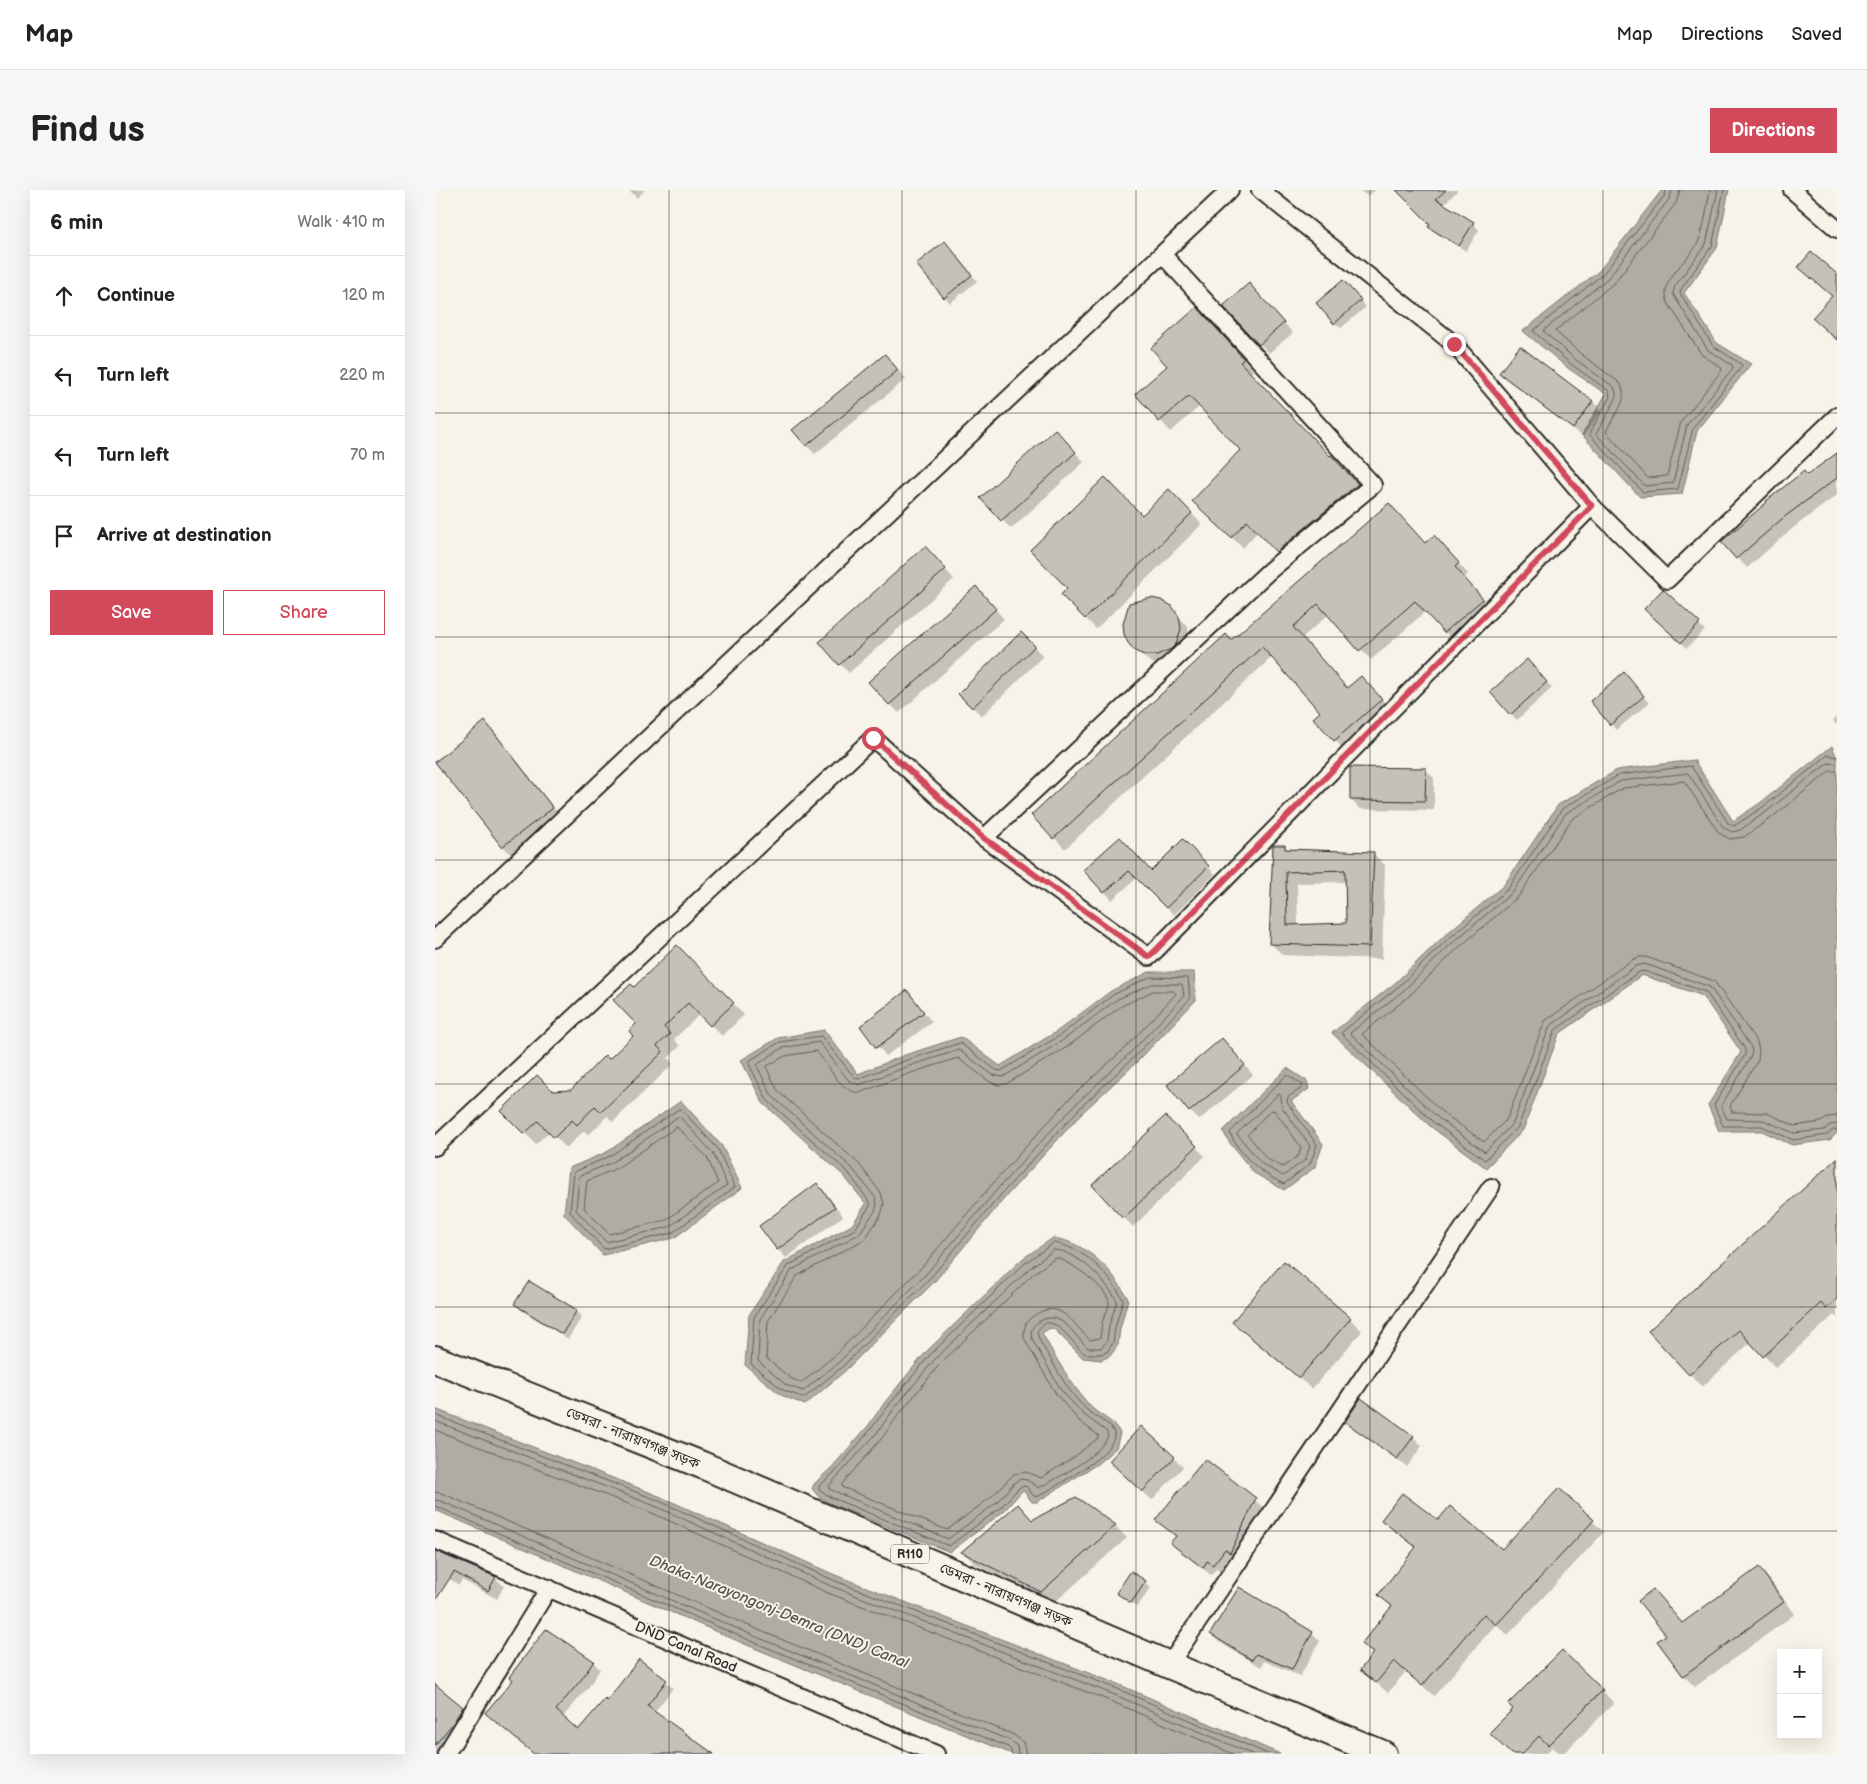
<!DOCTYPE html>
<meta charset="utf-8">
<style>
:root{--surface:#fff;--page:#f6f6f6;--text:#222;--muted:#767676;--line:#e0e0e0;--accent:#d1495b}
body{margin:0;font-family:"Balsamiq Sans","Noto Sans Bengali",sans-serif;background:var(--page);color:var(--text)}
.controls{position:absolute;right:15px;bottom:15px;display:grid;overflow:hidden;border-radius:0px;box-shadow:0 5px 20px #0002}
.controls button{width:45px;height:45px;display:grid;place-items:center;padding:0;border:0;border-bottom:1px solid var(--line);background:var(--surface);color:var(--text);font:25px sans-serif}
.stop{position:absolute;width:15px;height:15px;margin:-11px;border:4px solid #d1495b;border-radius:50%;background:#fff}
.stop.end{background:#d1495b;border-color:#fff;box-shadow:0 1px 5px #0008}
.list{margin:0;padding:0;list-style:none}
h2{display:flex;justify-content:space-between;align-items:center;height:65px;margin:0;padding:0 20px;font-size:21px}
h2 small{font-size:16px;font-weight:400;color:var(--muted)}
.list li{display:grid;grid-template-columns:32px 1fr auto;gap:15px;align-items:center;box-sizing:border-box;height:80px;padding:0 20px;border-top:1px solid var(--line)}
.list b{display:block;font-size:19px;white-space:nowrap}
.list em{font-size:16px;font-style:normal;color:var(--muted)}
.actions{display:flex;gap:10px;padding:15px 20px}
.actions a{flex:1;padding:11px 0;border:1px solid var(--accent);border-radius:0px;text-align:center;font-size:18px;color:var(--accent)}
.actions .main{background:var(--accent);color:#fff}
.icon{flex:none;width:28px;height:28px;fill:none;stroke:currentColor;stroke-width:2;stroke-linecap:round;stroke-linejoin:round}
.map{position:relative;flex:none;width:1402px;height:1564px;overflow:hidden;border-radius:0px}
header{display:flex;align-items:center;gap:30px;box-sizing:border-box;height:70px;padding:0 25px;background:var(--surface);border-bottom:1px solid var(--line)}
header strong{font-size:24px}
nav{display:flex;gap:28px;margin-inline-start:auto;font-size:18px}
.intro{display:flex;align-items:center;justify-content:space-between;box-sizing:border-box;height:120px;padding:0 30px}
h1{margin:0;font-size:35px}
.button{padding:12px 22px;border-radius:0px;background:var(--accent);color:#fff;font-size:18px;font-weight:700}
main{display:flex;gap:30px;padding:0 30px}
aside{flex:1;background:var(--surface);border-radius:0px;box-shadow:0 5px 20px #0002}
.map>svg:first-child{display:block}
.water{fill:#afaca4;stroke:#7a7874}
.shadow{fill:#0003;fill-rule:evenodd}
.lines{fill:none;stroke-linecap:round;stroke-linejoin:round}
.shore{stroke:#605f5b;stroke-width:1}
.building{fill:#c4c1b9;stroke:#2b2b2b;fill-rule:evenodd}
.street-casing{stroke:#2b2b2b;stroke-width:20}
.primary-casing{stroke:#2b2b2b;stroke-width:30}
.street{stroke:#f7f3e8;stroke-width:16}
.primary{stroke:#f7f3e8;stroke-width:26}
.route{stroke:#d1495b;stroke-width:6}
.grid{fill:none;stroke:#2b2b2b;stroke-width:1;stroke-opacity:0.55}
.labels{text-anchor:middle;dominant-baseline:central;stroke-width:4;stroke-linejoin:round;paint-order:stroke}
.shield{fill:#f7f3e8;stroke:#686764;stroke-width:1}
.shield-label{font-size:12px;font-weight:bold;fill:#2b2b2b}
.street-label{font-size:14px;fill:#2b2b2b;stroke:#f7f3e8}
.water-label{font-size:15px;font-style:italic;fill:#53524f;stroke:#f7f3e8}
</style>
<header>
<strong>Map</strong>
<nav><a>Map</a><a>Directions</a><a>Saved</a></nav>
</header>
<div class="intro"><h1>Find us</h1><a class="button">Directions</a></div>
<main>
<aside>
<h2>6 min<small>Walk · 410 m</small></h2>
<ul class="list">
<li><svg class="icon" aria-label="ahead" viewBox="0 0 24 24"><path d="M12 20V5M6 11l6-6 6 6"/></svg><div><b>Continue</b></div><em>120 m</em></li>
<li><svg class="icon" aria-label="left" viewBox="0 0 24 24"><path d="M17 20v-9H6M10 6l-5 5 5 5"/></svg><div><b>Turn left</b></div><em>220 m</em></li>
<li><svg class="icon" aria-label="left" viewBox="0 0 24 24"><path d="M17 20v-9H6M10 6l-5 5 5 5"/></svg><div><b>Turn left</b></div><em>70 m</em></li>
<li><svg class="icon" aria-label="arrive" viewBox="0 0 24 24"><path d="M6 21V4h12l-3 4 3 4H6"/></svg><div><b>Arrive at destination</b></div></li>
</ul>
<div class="actions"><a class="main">Save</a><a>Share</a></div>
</aside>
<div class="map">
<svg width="1402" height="1564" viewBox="0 0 1402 1564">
<rect width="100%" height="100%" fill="#f7f3e8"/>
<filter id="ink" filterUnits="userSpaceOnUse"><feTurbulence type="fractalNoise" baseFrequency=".02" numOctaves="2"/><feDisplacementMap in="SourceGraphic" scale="10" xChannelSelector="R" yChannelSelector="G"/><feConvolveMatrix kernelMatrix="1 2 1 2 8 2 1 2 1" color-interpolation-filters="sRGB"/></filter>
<g filter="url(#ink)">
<g class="water">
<path d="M1227,0H1294L1282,58L1249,103L1282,153L1316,174L1262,241L1247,304L1205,307L1147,245L1171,204L1134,179L1088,141L1164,81Z"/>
<path d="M1397,556L1402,568V943L1395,950L1357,955L1327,941H1284L1273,915L1306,862L1268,806L1207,785L1124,844L1088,940L1051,978L995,936L897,843L960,793L1009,746L1069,695L1123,615L1182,580L1259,570L1298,631L1325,613Z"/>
<path d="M714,782H759L761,810L703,871L648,922L574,1003L500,1091L410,1181L370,1215L346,1205L310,1175L314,1125L349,1072L417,1035L431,1014L409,986L328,913L306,870L343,848L389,840L423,884L470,865L526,847L565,876L621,842L676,801Z"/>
<path d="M852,878L872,891L874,899L856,911L888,954L880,977L849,1000L819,983L794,952L788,941Z"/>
<path d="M246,911L287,956L307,998L239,1048L168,1065L129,1024L134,978L172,962Z"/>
<path d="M618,1048C651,1052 679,1081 693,1109L685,1139L683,1155L675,1166L666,1170L648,1168L620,1140L615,1138L607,1143C621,1169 635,1192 654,1215C665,1227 677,1228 685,1243L681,1258L662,1274L602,1312H597L588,1300L569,1321L515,1362L392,1312L384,1307L377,1299L379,1294L398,1276L433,1236L450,1212L491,1162L587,1069Z"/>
<path d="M0,1219L224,1306L400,1385L685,1495L845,1564H577L319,1458L0,1320Z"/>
</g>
<g class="shadow">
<path d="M194,0H210L202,8Z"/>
<path d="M925,0H941L932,6Z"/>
<path d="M976,0H1023L1008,15L1038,33L1044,40L1031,61L1001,43L995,37L996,34Z"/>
<path d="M516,58L542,91L515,113L510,107Z"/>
<path d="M913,97L931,117L906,138L900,133Z"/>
<path d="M823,104L858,143L834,163L790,116Z"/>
<path d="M773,130L819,180L815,184L933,306L853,372L823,341L808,358L770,322L807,260L765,216L736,242L702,205L734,176Z"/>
<path d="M1085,158L1158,212L1167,221L1148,247L1075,192L1066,183Z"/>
<path d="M459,175L471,189L380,264L371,255Z"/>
<path d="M629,250L649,272L576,339L547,308Z"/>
<path d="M1402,265V305L1358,338L1312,378L1288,352Z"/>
<path d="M734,301L767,334L661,439L628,405Z"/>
<path d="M990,354L1009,357L1033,384L1029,388L1058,420L1020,453L991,421L936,470L894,424L867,448L913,500L936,498L956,520L910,561L880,528L886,523L837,467L630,659L598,625L796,451Z"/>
<path d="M499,367L519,389L414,483L405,474Z"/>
<path d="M1228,401L1270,440L1252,458L1211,419Z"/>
<path d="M550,407L569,429L464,523L455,514Z"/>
<path d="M736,417L753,437L754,449L732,474H719L711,469L694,453Z"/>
<path d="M586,444L608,466L547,526L524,504Z"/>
<path d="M1097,476L1117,498L1082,530L1056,502Z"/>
<path d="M1194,490L1214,513L1181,540L1176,534Z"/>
<path d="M1402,527V535L1398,531Z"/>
<path d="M50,533L62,545L129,631L80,669L68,656L1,571Z"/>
<path d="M990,579L999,588V620L925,619L916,610Z"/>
<path d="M685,649L716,683L748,651L780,684L739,725L702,688L677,710L670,702Z"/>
<path d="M850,656L853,660L938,663L950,675L947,769L848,765L835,753ZM911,692L912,735L863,736L862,693Z"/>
<path d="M242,757L309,825L287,846L265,824L239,849L245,856L233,868L238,874L178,932L172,926L154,945L149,941L131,958L115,941L101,954L68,921L117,902L137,901L174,871L200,846L203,834L199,799Z"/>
<path d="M472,802L497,832L451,866L426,836Z"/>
<path d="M796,859L818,885L764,930L755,921Z"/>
<path d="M730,928L770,966L698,1037L658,995Z"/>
<path d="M1402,970V1128L1399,1125L1341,1178L1316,1152L1267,1197L1215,1141Z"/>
<path d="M382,994L391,1003L408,1026L351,1068L342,1059Z"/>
<path d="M81,1114L141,1121L147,1127L133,1149L86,1120Z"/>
<path d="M915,1129L927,1141L877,1199L811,1144Z"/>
<path d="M912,1231L978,1247L987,1256L972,1277L921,1240Z"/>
<path d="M739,1268L748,1277L717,1310L684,1280Z"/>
<path d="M770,1270L829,1318L804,1370L799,1366L786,1382L781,1379L776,1385L745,1361L742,1347L722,1330Z"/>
<path d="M1124,1300L1169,1342L1073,1445L1061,1434L999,1506L971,1481L953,1503L926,1480L938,1465L928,1454L957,1417L945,1405L982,1359L948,1330L1003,1332L1068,1361Z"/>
<path d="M641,1309L680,1336L692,1348L619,1413L540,1374L528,1362L598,1331Z"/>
<path d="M0,1362L60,1388L69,1396L62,1409L27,1390L24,1395L0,1380Z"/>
<path d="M1324,1379L1335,1390L1360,1424L1260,1497L1248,1485L1233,1445L1218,1401L1248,1434Z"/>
<path d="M697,1383L716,1398L702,1417L683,1402Z"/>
<path d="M804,1399L877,1443L885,1451L865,1486L829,1471L826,1477L784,1452L776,1444Z"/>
<path d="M1127,1461L1179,1513L1128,1564H1124L1117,1557L1111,1564H1077L1080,1519Z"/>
<path d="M204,1470L238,1498L219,1523L274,1564H100L59,1530L158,1472L165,1479L153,1498L127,1528L143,1542L173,1512Z"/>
<path d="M0,1495L35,1525L5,1564H0Z"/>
</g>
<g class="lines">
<g class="shore">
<path d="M1231,0L1230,5L1168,84L1098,141L1137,175L1174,201L1175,207L1154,244L1208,302L1243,299L1258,238L1307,176L1306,174L1278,156L1245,103L1246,99L1277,56L1289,0"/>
<path d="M1237,0L1235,8L1173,88L1108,141L1141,170L1179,197L1181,203V209L1161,244L1210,296L1238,293L1252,235L1298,178L1297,175L1273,160L1238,104L1240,96L1271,54L1283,0"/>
<path d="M1245,0L1241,13L1179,93L1120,141L1146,164L1185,193C1196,212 1177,226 1171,242L1213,288L1232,286L1246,232L1287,180L1286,177L1267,165L1233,113C1222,88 1257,70 1264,50C1270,34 1272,16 1275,0"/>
<path d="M1402,567L1393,565L1328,617L1299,636L1293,633L1256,576L1184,585L1127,619L1073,699L1012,750L964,796L906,843L998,932L1050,970L1083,937L1120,840L1204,782L1209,781L1271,802L1310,859V865L1279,915L1288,936H1327L1358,950L1392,945L1398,940H1402"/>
<path d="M1402,574L1393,573L1331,622L1305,640L1297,642L1288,637L1253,583L1186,591L1131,623L1078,702L1016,754L968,801L915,843L1002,927L1050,962L1078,933L1115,836L1201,776L1210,774L1275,797L1316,857L1317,862L1315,868L1286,916L1292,929L1328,930L1359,943L1389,940L1395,935L1402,934"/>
<path d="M1402,581H1395L1336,628L1309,647L1295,649L1284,643L1249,591L1188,598L1137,629L1083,707L1021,760L973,807L927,844L1007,922L1049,952L1072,929L1110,831L1197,770L1204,767H1211L1279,791L1322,852L1324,861L1323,870L1295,916L1297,922L1332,923L1360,936L1386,932L1394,927L1402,926"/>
<path d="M715,787L753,788L755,809L699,867L644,919L570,1000L496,1087L407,1177L369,1208L348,1200L316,1174L319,1127L353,1076L420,1039L436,1014L413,982L332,910L314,874V871L345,852L386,846L419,887L423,889L472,870L525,853L561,880L566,881L624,846L678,805Z"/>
<path d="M717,794H747L749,806L695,863L640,915L565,996L492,1083L403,1173L368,1201L351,1195L323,1171L325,1129L357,1080L424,1044L440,1021L442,1014L440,1007L417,978L337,906L322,876L323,874L347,858L384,852L414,891L424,895L474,876L524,860L558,885L568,887L627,851L681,810Z"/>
<path d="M718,801H738L741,804L690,858L634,909L560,991L486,1078L398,1167L366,1193L355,1188L331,1168L333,1131L362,1086L430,1049L446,1025L449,1014L446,1003L424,974L343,901L332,879V876L350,866L381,861C393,874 404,901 424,903L476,883L523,868L555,892L563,895L571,894L632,857L685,817Z"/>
<path d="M851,886H854L868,895L867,898L853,907L852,912L882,955L875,974L849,994C827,984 804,965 795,943Z"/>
<path d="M844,904L846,906L847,917L875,956L870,970L848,986L827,974L802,944Z"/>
<path d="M244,919H246L283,959L300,997L237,1043L169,1059L135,1022L139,982L175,966Z"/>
<path d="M836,920L840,921L866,957L864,965L848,977L832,969L813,945Z"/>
<path d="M243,927L246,928L278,963L292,995L234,1037L171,1052L141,1020L144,986L178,972Z"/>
<path d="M242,937L272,967L283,993L231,1030L174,1044L149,1018L152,991L182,978Z"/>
<path d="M619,1053C648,1057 676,1085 688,1110L680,1138L678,1153L672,1162L666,1164H650C639,1156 615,1115 602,1142C604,1153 613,1163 618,1173C628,1191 640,1211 657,1224C663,1229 678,1234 679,1244C682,1264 618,1297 602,1307L599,1306L591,1296L585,1297L565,1318L514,1356L395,1307L384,1299V1296L402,1280L436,1239L454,1215L495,1165L590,1073Z"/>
<path d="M619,1060C642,1060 672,1092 682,1111L674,1136L672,1151L666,1158H653C639,1146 627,1119 605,1131C600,1134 597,1136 596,1143L597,1149L626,1200L649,1225L671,1241L673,1245C667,1265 622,1288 604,1298L592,1290L586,1289L580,1292L561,1313L513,1349L394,1299V1296L441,1244L459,1219L500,1169L595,1078Z"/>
<path d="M621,1068C634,1070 674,1099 674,1113C674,1119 669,1127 667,1132C666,1137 666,1143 665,1148L655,1150C637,1133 625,1106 597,1127C590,1132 588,1140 589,1148L621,1204L644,1231L663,1245V1248L639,1267L606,1288L591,1282L579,1284L556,1307L512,1340L407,1297V1294L447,1248L465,1223L505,1174L599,1083Z"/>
<path d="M0,1225L222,1310L398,1390L683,1499L833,1564"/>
<path d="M0,1231L220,1316L396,1396L680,1505L817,1564"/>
<path d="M0,1240L217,1323L393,1403L678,1512L798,1564"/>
<path d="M0,1302L9,1304L326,1441L579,1545L588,1552L591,1564"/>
<path d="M0,1310L6,1311L324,1448L576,1551L582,1556L583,1564"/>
<path d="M0,1316L321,1453L573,1557L576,1560L577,1564"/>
</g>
</g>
<g class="building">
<path d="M961,0H1011L1001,9L1039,32L1024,56L993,37L995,34Z"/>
<path d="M510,51L537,85L509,108L481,74Z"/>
<path d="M1376,62L1402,84V150L1377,128L1397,106L1363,77Z"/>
<path d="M908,90L926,110L899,134L881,113Z"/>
<path d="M814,93L849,133L824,155L788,116Z"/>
<path d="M762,117L809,169L805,172L895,266L896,265L923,294L841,362L812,331L796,348L757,311L805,260L754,206L724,232L700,204L732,176L716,158Z"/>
<path d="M1085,156L1158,211L1138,239L1064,183Z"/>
<path d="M450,164L463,180L371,256L357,240Z"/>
<path d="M620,239L641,262L566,331L545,308Z"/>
<path d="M1402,263V288L1348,328L1301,369L1286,352L1332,312L1331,311L1369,281L1372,285Z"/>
<path d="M670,287L707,325L734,299L757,323L650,429L626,405L632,398L595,360Z"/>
<path d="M954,313L990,353L999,345L1024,373L1020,377L1048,409L1009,443L980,411L924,461L883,414L858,437L912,498L926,486L947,509L899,551L878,528L885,522L827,457L618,649L596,625L791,444L796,450Z"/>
<path d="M490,356L511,379L404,475L384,452Z"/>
<path d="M541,396L561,419L454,515L433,492Z"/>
<path d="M1228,399L1265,433L1246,453L1209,419Z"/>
<path d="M716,408L726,410L737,416L744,427L746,439L741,454L736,459L722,465H709L700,461L693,453L689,444L688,434L694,413Z"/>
<path d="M586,442L600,456L537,518L523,504Z"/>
<path d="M1092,469L1112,492L1075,525L1055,502Z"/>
<path d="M1189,482L1209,506L1175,535L1155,511Z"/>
<path d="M50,531L118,618L67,657L0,572Z"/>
<path d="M915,577L991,578L990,611L915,610Z"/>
<path d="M685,647L716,681L748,649L774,676L731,718L694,681L669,703L648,680Z"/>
<path d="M838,655H850V659L939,662L935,757L834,754ZM910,680L911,733L852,735L851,682Z"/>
<path d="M242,755L299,813L275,836L253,813L229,837L235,844L222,856L228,862L166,922L160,916L142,935L137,930L119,948L103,931L89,944L66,921L102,885L118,901L136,900L170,865L174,869L198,846L194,841L201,834L178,810L196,794L199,797Z"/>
<path d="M472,800L489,822L441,858L425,836Z"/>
<path d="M787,848L810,875L754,922L732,895Z"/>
<path d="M730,926L762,956L688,1029L657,995Z"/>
<path d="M1402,968V1109L1391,1119L1386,1113L1328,1167L1304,1140L1254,1185L1213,1141Z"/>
<path d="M382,993L400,1017L342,1060L324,1036Z"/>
<path d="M849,1071L916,1128L864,1188L797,1132Z"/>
<path d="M94,1091L142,1120L127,1144L79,1114Z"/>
<path d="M926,1208L979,1246L962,1269L910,1232Z"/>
<path d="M706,1236L740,1267L707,1302L674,1271Z"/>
<path d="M770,1269L821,1308L795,1363L790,1359L778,1375L772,1371L768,1378L735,1353L741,1346L720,1330Z"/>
<path d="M1124,1298L1159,1330L1061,1435L1049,1424L987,1496L959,1471L941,1493L925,1480L938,1463L926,1454L957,1416L943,1405L981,1357L946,1330L967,1303L1003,1330L1015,1316L1067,1359Z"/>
<path d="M641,1307L681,1335L606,1402L526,1362L583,1314L597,1330Z"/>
<path d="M0,1361L61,1387L53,1401L19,1382L0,1411Z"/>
<path d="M1324,1377L1349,1412L1248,1486L1222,1451L1231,1445L1203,1411L1218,1399L1247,1433Z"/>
<path d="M696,1381L711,1391L696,1413L681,1403Z"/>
<path d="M804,1397L878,1442L857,1479L821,1464L817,1470L775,1444Z"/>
<path d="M111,1439L159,1471L146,1490L121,1520L143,1540L170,1509L172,1511L204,1469L232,1490L212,1516L279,1564H99L50,1523L78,1490L74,1487Z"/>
<path d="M1127,1460L1168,1500L1113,1555L1104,1546L1087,1564H1076L1054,1543L1078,1519L1073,1514Z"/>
<path d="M0,1494L28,1517L18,1533L0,1555Z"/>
</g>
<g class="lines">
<defs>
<g id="street">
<path d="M825,0L1019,154L1157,316L1232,390L1402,226"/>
<path d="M1357,0L1402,39"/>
<path d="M549,648L714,767L1157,316"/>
<path d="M0,749L795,0"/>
<path d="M0,957L438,548L549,648L834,381L938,295L728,65"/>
<path d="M0,1350L501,1564"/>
<path d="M734,1475L1056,997"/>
<path d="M11,1564L114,1398"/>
</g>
<path id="primary" d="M0,1169L267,1275L734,1475L948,1564"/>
</defs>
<use href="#street" class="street-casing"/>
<use href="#primary" class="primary-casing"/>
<use href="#street" class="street"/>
<use href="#primary" class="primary"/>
</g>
</g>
<g class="lines" filter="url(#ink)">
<path class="route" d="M438,548L549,648L714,767L1157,316L1019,154"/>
</g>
<path class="grid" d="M234,0V1564M467,0V1564M701,0V1564M935,0V1564M1168,0V1564M0,223H1402M0,447H1402M0,670H1402M0,894H1402M0,1117H1402M0,1341H1402"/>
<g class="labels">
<rect class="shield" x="456" y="1354.5" width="38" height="19" rx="4"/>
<g class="shield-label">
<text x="475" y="1364">R110</text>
</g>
<g class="street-label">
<text transform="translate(198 1248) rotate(22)">ডেমরা - নারায়ণগঞ্জ সড়ক</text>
<text transform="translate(571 1405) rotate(23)">ডেমরা - নারায়ণগঞ্জ সড়ক</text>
<text transform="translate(251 1457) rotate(23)">DND Canal Road</text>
</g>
<g class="water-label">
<text transform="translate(344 1422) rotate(22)">Dhaka-Narayongonj-Demra (DND) Canal</text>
</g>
</g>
</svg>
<div class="controls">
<button>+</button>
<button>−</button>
</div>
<div class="stop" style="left:438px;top:548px"></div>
<div class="stop end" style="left:1019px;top:154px"></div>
</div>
</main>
